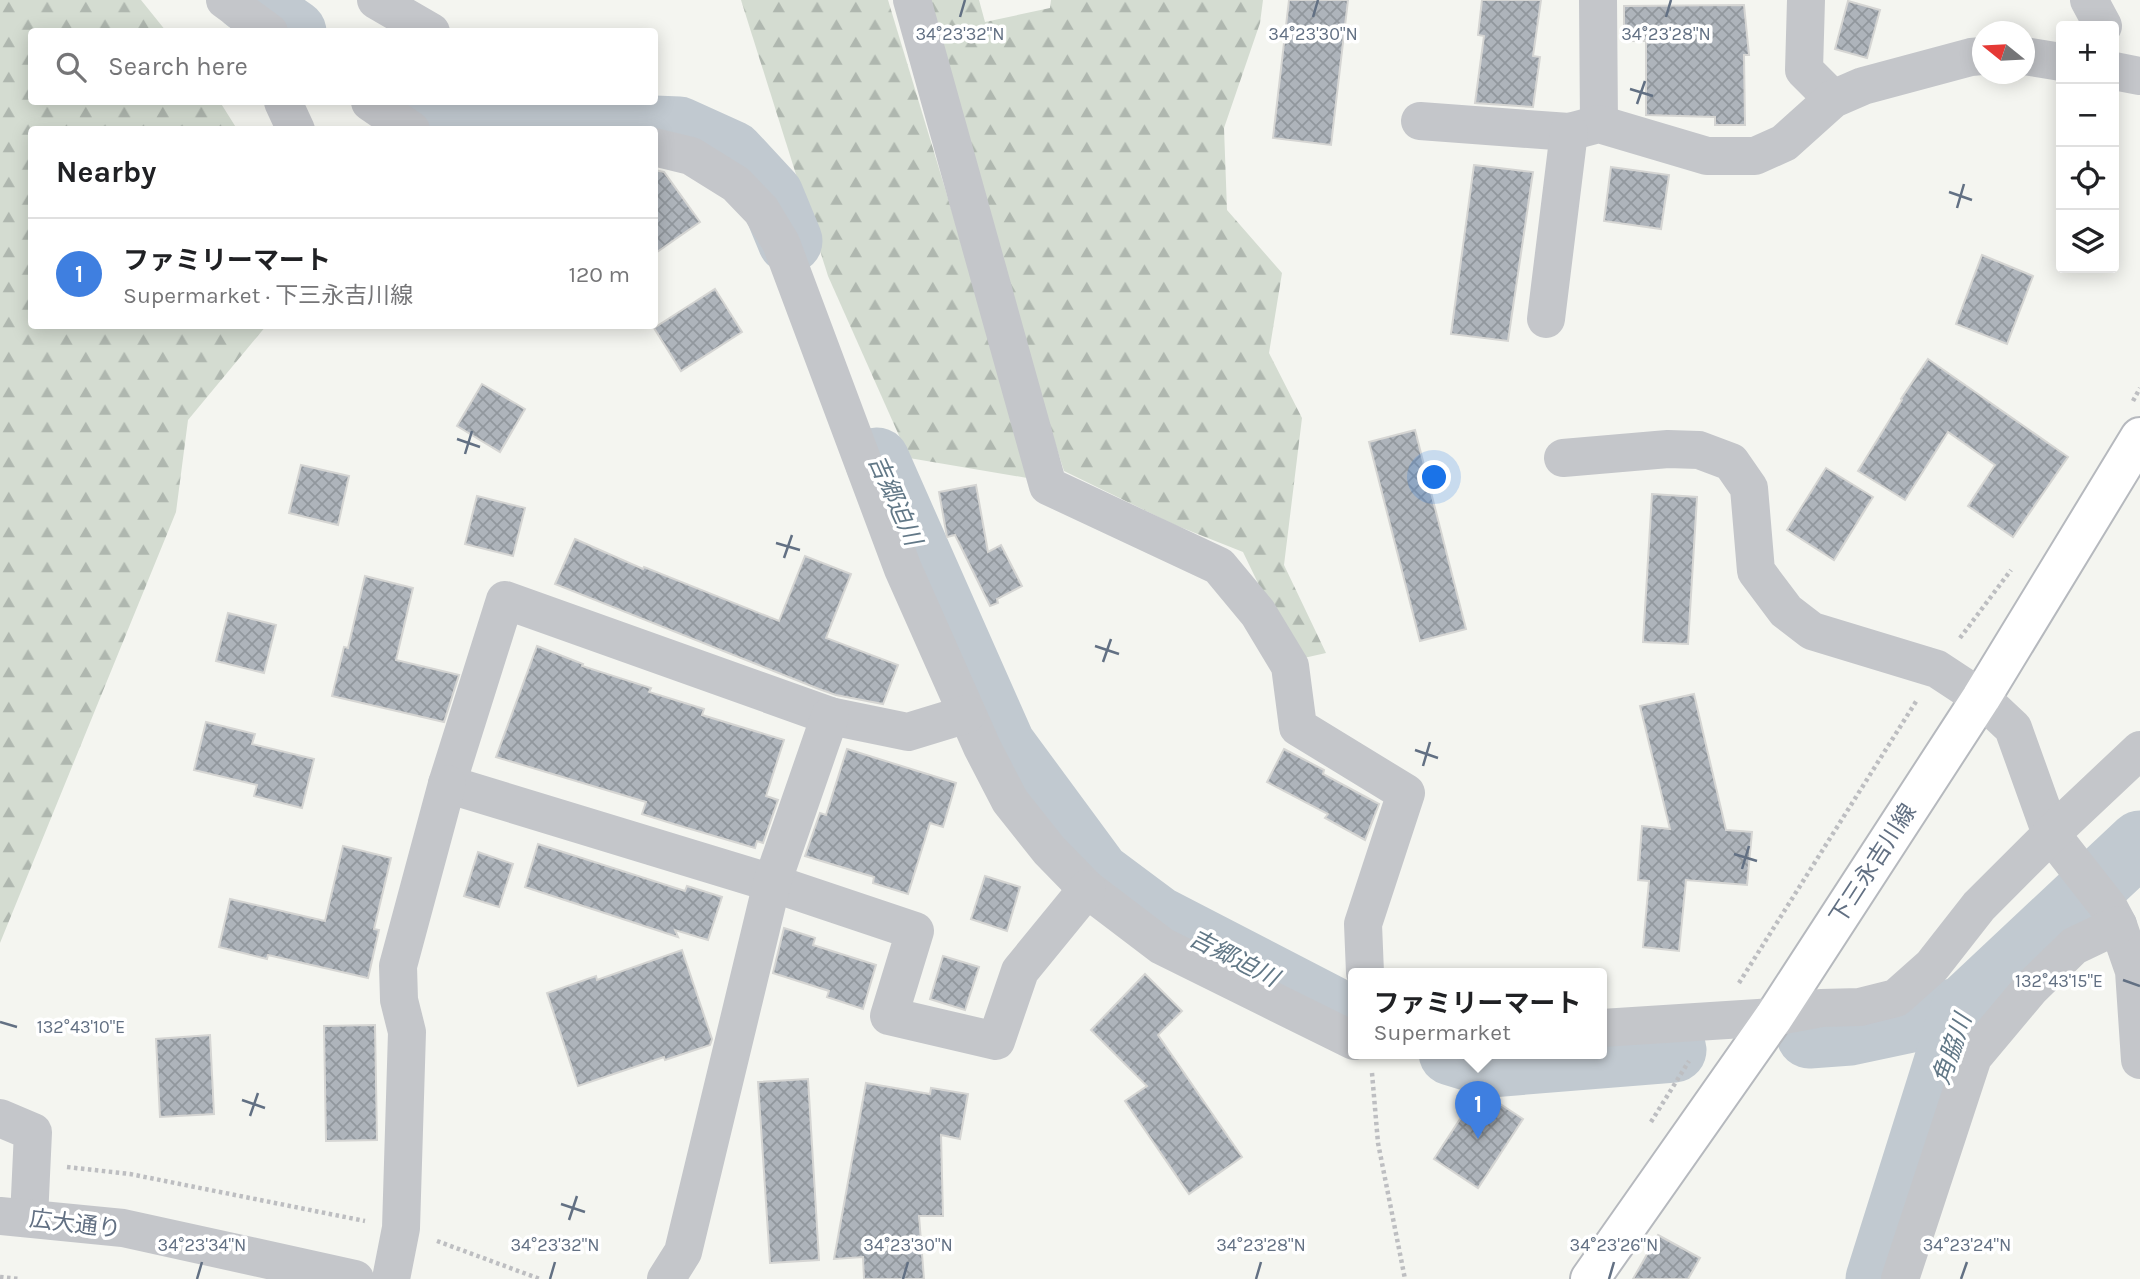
<!DOCTYPE html>
<meta charset="utf-8">
<style>
:root{--surface:#fff;--page:#f6f6f6;--text:#202124;--muted:#757577;--line:#e0e0e0;--accent:#111827}
body{margin:0;font-family:Karla,"Noto Sans JP",sans-serif;background:var(--page);color:var(--text)}
.controls{position:absolute;right:21px;top:21px;display:grid;overflow:hidden;border-radius:7px;box-shadow:0 4px 18px #0003}
.controls button{width:63px;height:63px;display:grid;place-items:center;padding:0;border:0;border-bottom:2px solid var(--line);background:var(--surface);color:var(--text);font:35px sans-serif}
.compass{position:absolute;left:1972px;top:21px;width:63px;height:63px;border-radius:50%;background:var(--surface);box-shadow:0 4px 18px #0003;rotate:288deg}
.you{position:absolute;left:1435px;top:478px;width:24px;height:24px;margin:-18px;border:5px solid #fff;border-radius:50%;background:#1a73e8;box-shadow:0 0 0 10px #1a73e833}
.badge{display:grid;place-items:center;width:46px;height:46px;border-radius:50%;background:var(--accent);color:#fff;font-size:23px;font-weight:700}
.pin{position:absolute;translate:-50% -58px;filter:drop-shadow(0 2px 4px #0008)}
.pin::after{content:'';position:absolute;top:37px;width:24px;height:21px;background:inherit;clip-path:polygon(0 0,100% 0,50% 100%)}
.popup{position:absolute;left:1348px;top:968px;width:259px;height:91px;box-sizing:border-box;display:grid;place-content:center;border-radius:7px;background:var(--surface);filter:drop-shadow(0 2px 5px #0005);font-size:23px;white-space:nowrap;color:var(--muted)}
.popup b{font-size:26px;color:var(--text)}
.popup::after{content:'';position:absolute;left:50%;top:100%;margin-left:-14px;border:14px solid transparent;border-top-color:var(--surface)}
.list{margin:0;padding:0;list-style:none}
h2{display:flex;justify-content:space-between;align-items:center;height:91px;margin:0;padding:0 28px;font-size:30px}
h2 small{font-size:23px;font-weight:400;color:var(--muted)}
.list li{display:grid;grid-template-columns:46px 1fr auto;gap:21px;align-items:center;box-sizing:border-box;height:112px;padding:0 28px;border-top:2px solid var(--line)}
.list b{display:block;font-size:26px;white-space:nowrap}
.list p{margin:0;font-size:23px;white-space:nowrap;color:var(--muted)}
.list em{font-size:23px;font-style:normal;color:var(--muted)}
.icon{flex:none;width:38px;height:38px;fill:none;stroke:currentColor;stroke-width:2;stroke-linecap:round;stroke-linejoin:round}
.map{position:relative;flex:none;width:2140px;height:1279px;overflow:hidden}
.search{position:absolute;background:var(--surface);box-shadow:0 4px 18px #0003;left:28px;top:28px;width:630px;height:77px;display:flex;align-items:center;gap:18px;box-sizing:border-box;padding:0 24px;border-radius:7px;color:var(--muted);font-size:26px}
.panel{position:absolute;background:var(--surface);box-shadow:0 4px 18px #0003;left:28px;top:126px;width:630px;height:203px;border-radius:7px}
.map>svg:first-child{display:block}
.forest{fill:url(#forest-firs)}
.lines{fill:none;stroke-linecap:round;stroke-linejoin:round}
.river{stroke:#c1c9d0;stroke-width:65}
.building{fill:url(#building-cross-hatch);stroke:#d5d5d3;stroke-width:2}
.major-casing{stroke:#b6b9be;stroke-width:42}
.path{stroke:#bdbec1;stroke-width:4.5;stroke-dasharray:3.5 3.5;stroke-linecap:butt}
.minor{stroke:#c4c6ca;stroke-width:38}
.major{stroke:#fff;stroke-width:38}
.ticks{fill:none;stroke:#627083;stroke-width:2.5}
.labels{text-anchor:middle;dominant-baseline:central;stroke-width:7;stroke-linejoin:round;paint-order:stroke}
.street-label{font-size:23px;fill:#627083;stroke:#fff}
.water-label{font-size:24px;font-style:italic;fill:#627887;stroke:#fff}
.ticks-label{font-size:18px;text-anchor:middle;fill:#627083;stroke:#fff;stroke-width:7;stroke-linejoin:round;paint-order:stroke}
</style>
<div class="map">
<svg width="2140" height="1279" viewBox="0 0 2140 1279">
<defs>
<pattern id="forest-firs" width="22" height="20" patternUnits="userSpaceOnUse" patternTransform="scale(1.75)"><rect width="22" height="20" fill="#d4dcd1"/><path d="M5 1l3.5 6h-7zM16 11l3.5 6h-7z" fill="#afb7af"/></pattern>
<pattern id="building-cross-hatch" width="8" height="8" patternUnits="userSpaceOnUse" patternTransform="scale(1.75)"><rect width="8" height="8" fill="#aeb4bb"/><path d="M0 0l8 8M0 8l8-8" fill="none" stroke="#91979d"/></pattern>
</defs>
<rect width="100%" height="100%" fill="#f4f5f0"/>
<g class="forest">
<path d="M0,0H141L166,31L32,32V102H220L237,129L32,130V326H266L188,420L176,512L0,943Z"/>
<path d="M741,0H888L1033,479L909,458L828,276Z"/>
<path d="M926,0H979L985,22L1050,8L1051,0H1263L1260,23L1224,128L1227,210L1282,273L1269,353L1302,418L1284,565L1326,653L1295,660L1243,552L1175,525L1064,471L993,249Z"/>
</g>
<g class="lines">
<g class="river">
<path d="M247,0L294,32"/>
<path d="M406,102L460,126L555,124L679,129L732,153L771,195L790,241"/>
<path d="M877,460L1003,745L1098,874L1157,918L1354,1020"/>
<path d="M1809,1036L1850,1033L1963,1009"/>
<path d="M1451,1053L1490,1065L1674,1050"/>
<path d="M1878,1279L1963,1009L2140,843"/>
</g>
</g>
<g class="building">
<path d="M1289,0H1348L1331,145L1273,138Z"/>
<path d="M1482,0H1541L1533,56L1540,57L1533,107L1475,103L1484,36L1478,35Z"/>
<path d="M1848,1L1880,10L1867,58L1835,49Z"/>
<path d="M1744,5L1749,55H1744L1745,125H1715V117L1646,115V41H1624V6Z"/>
<path d="M1474,165L1533,172L1508,341L1451,334Z"/>
<path d="M1611,167L1669,175L1661,229L1604,221Z"/>
<path d="M654,170L664,172L700,222L654,254Z"/>
<path d="M1982,255L2033,276L2007,344L1956,324Z"/>
<path d="M715,289L742,332L681,371L654,328Z"/>
<path d="M1928,359L2068,457L2013,537L1968,506L1995,465L1948,432L1905,500L1858,471L1902,400L1901,399Z"/>
<path d="M482,384L525,409L500,452L457,426Z"/>
<path d="M1415,430L1466,629L1420,641L1369,442Z"/>
<path d="M301,465L349,476L338,525L289,513Z"/>
<path d="M1826,468L1873,497L1834,560L1787,530Z"/>
<path d="M976,485L988,552L1001,545L1022,586L997,599L998,603L990,606L955,535L947,537L939,492Z"/>
<path d="M1652,494L1697,497L1688,644L1643,642Z"/>
<path d="M477,496L525,508L513,556L465,544Z"/>
<path d="M575,539L643,569L644,567L779,621L805,556L851,574L826,638L898,665L883,704L836,695L819,689L555,584Z"/>
<path d="M365,576L413,588L396,660L459,675L444,722L332,696L344,647L348,648Z"/>
<path d="M228,613L276,625L264,673L216,661Z"/>
<path d="M537,646L583,664L582,666L651,688L649,692L704,709L702,715L784,740L766,796L778,800L763,843L757,841L755,848L677,825L642,814L646,802L496,757Z"/>
<path d="M1694,694L1726,830L1752,832L1747,885L1686,880L1679,951L1643,947L1649,881L1638,880L1642,826L1670,829L1640,706Z"/>
<path d="M206,722L255,734L252,744L314,759L302,808L254,796L257,785L194,770Z"/>
<path d="M847,749L956,783L943,827L930,823L908,894L873,883L874,877L805,856L820,813L826,815Z"/>
<path d="M1284,749L1324,770L1323,774L1379,804L1365,840L1325,818L1328,814L1267,782Z"/>
<path d="M538,844L685,891L687,886L722,897L708,940L675,930L678,937L525,887Z"/>
<path d="M343,846L391,858L374,929L379,930L368,978L268,955L267,959L219,947L230,899L325,921Z"/>
<path d="M478,852L513,864L499,907L464,896Z"/>
<path d="M985,876L1020,887L1007,931L971,919Z"/>
<path d="M784,928L815,938L813,945L876,965L863,1009L827,997L829,991L773,973Z"/>
<path d="M682,950L712,1039L710,1045L665,1060L664,1057L578,1086L547,993L596,976L597,980Z"/>
<path d="M943,956L979,967L965,1010L930,999Z"/>
<path d="M1145,974L1182,1011L1158,1035L1242,1157L1189,1194L1125,1101L1147,1086L1091,1030Z"/>
<path d="M375,1025L377,1140L326,1141L324,1026Z"/>
<path d="M210,1035L214,1114L160,1117L156,1039Z"/>
<path d="M808,1079L819,1260L770,1263L758,1082Z"/>
<path d="M866,1083L930,1094L931,1088L968,1094L960,1139L941,1135L943,1216H919L924,1279H864L863,1257L834,1259Z"/>
<path d="M1479,1090L1523,1119L1478,1188L1434,1159Z"/>
<path d="M1658,1235L1700,1258L1688,1279H1633Z"/>
</g>
<g class="lines">
<defs>
<path id="major" d="M1590,1279L1774,1017L1981,698L2140,437"/>
</defs>
<use href="#major" class="major-casing"/>
<g class="path">
<path d="M2133,401L2140,388"/>
<path d="M1960,638L2011,570"/>
<path d="M1739,983L1917,700"/>
<path d="M1372,1073L1378,1143L1405,1279"/>
<path d="M1651,1122L1689,1061"/>
<path d="M67,1167L130,1174L365,1221"/>
<path d="M437,1241L540,1279"/>
<path d="M0,1277L20,1279"/>
</g>
<g class="minor">
<path d="M225,0L269,32"/>
<path d="M376,0L431,32"/>
<path d="M912,0L1048,486L1219,566L1258,613L1290,666L1298,727L1406,793L1363,924L1365,973"/>
<path d="M1598,0L1599,124"/>
<path d="M1806,0L1804,70L1833,99"/>
<path d="M2089,0L2103,26"/>
<path d="M2024,56L2061,62"/>
<path d="M2114,71L2140,76"/>
<path d="M283,102L296,130"/>
<path d="M370,102L411,130"/>
<path d="M1420,121L1569,132L1599,124L1707,156H1755L1784,143L1833,99L1863,86L1971,57L1982,56"/>
<path d="M654,147L691,156L736,184L761,210L781,243L903,569L982,747L1010,801L1049,850L1087,889L1162,946L1354,1041"/>
<path d="M1546,319L1569,132"/>
<path d="M1563,458L1668,449L1699,450L1731,462L1749,488L1756,571L1786,611L1812,631L1937,669L1981,698L2013,728L2051,834L2109,908L2118,925L2134,971L2140,1060"/>
<path d="M967,714L908,732L830,716L505,600L447,784L772,883L915,931L889,1016L996,1041L1020,971L1087,889"/>
<path d="M1602,1028L1774,1017L1821,1008L1860,1007L1896,998L1932,966L1979,906L2051,834L2140,750"/>
<path d="M0,1118L33,1132L29,1218"/>
<path d="M0,1216L123,1228L355,1279"/>
<path d="M391,1279L401,1228L407,1032L399,1000L398,966L447,784"/>
<path d="M666,1279L683,1252L772,883L830,716"/>
<path d="M1900,1279L1973,1057L2030,989L2074,946L2118,925"/>
</g>
<use href="#major" class="major"/>
</g>
<path class="ticks" d="M960,17L965,0M1313,17L1318,0M1666,17L1671,0M1630,89L1653,96M1637,104L1645,81M1949,192L1972,200M1957,208L1964,184M457,439L480,447M465,454L472,431M776,543L800,550M784,558L792,535M1095,646L1119,654M1103,662L1111,639M1415,750L1438,758M1423,766L1430,742M1734,854L1757,861M1742,869L1749,846M2123,980L2140,986M0,1022L17,1027M242,1100L265,1108M250,1116L258,1093M561,1204L585,1212M569,1220L577,1196M197,1279L202,1262M550,1279L555,1262M903,1279L908,1262M1256,1279L1261,1262M1609,1279L1614,1262M1961,1279L1967,1262"/>
<g class="labels">
<g class="street-label">
<text transform="translate(1873 864) rotate(-57)">下三永吉川線</text>
<text transform="translate(75 1224) rotate(7)">広大通り</text>
</g>
<g class="water-label">
<text transform="translate(895 500) rotate(66)">吉郷迫川</text>
<text transform="translate(1234 958) rotate(27)">吉郷迫川</text>
<text transform="translate(1952 1049) rotate(-71)">角脇川</text>
</g>
</g>
<g class="ticks-label">
<text x="960" y="40">34°23'32"N</text>
<text x="1313" y="40">34°23'30"N</text>
<text x="1666" y="40">34°23'28"N</text>
<text x="2059" y="987">132°43'15"E</text>
<text x="81" y="1033">132°43'10"E</text>
<text x="202" y="1251">34°23'34"N</text>
<text x="555" y="1251">34°23'32"N</text>
<text x="908" y="1251">34°23'30"N</text>
<text x="1261" y="1251">34°23'28"N</text>
<text x="1614" y="1251">34°23'26"N</text>
<text x="1967" y="1251">34°23'24"N</text>
</g>
</svg>
<div class="controls">
<button>+</button>
<button>−</button>
<button><svg class="icon" aria-label="locate" viewBox="0 0 24 24"><circle cx="12" cy="12" r="6"/><path d="M12 2v4M12 18v4M2 12h4M18 12h4"/></svg></button>
<button><svg class="icon" aria-label="layers" viewBox="0 0 24 24"><path d="M12 4l9 5-9 5-9-5zM3 14l9 5 9-5"/></svg></button>
</div>
<svg class="compass" viewBox="-18 -18 36 36"><path d="M0-13l5 13h-10z" fill="#e53935"/><path d="M0 13l5-13h-10z" fill="#757577"/></svg>
<div class="you"></div>
<div class="pin badge" style="left:1478px;top:1139px;background:#3f7fe0">1</div>
<div class="popup"><b>ファミリーマート</b>Supermarket</div>
<div class="search"><svg class="icon" aria-label="search" viewBox="0 0 24 24"><circle cx="10" cy="10" r="6"/><path d="M15 15l6 6"/></svg>Search here</div>
<section class="panel">
<h2>Nearby<small></small></h2>
<ul class="list">
<li><span class="badge" style="background:#3f7fe0">1</span><div><b>ファミリーマート</b><p>Supermarket · 下三永吉川線</p></div><em>120 m</em></li>
</ul>
</section>
</div>
